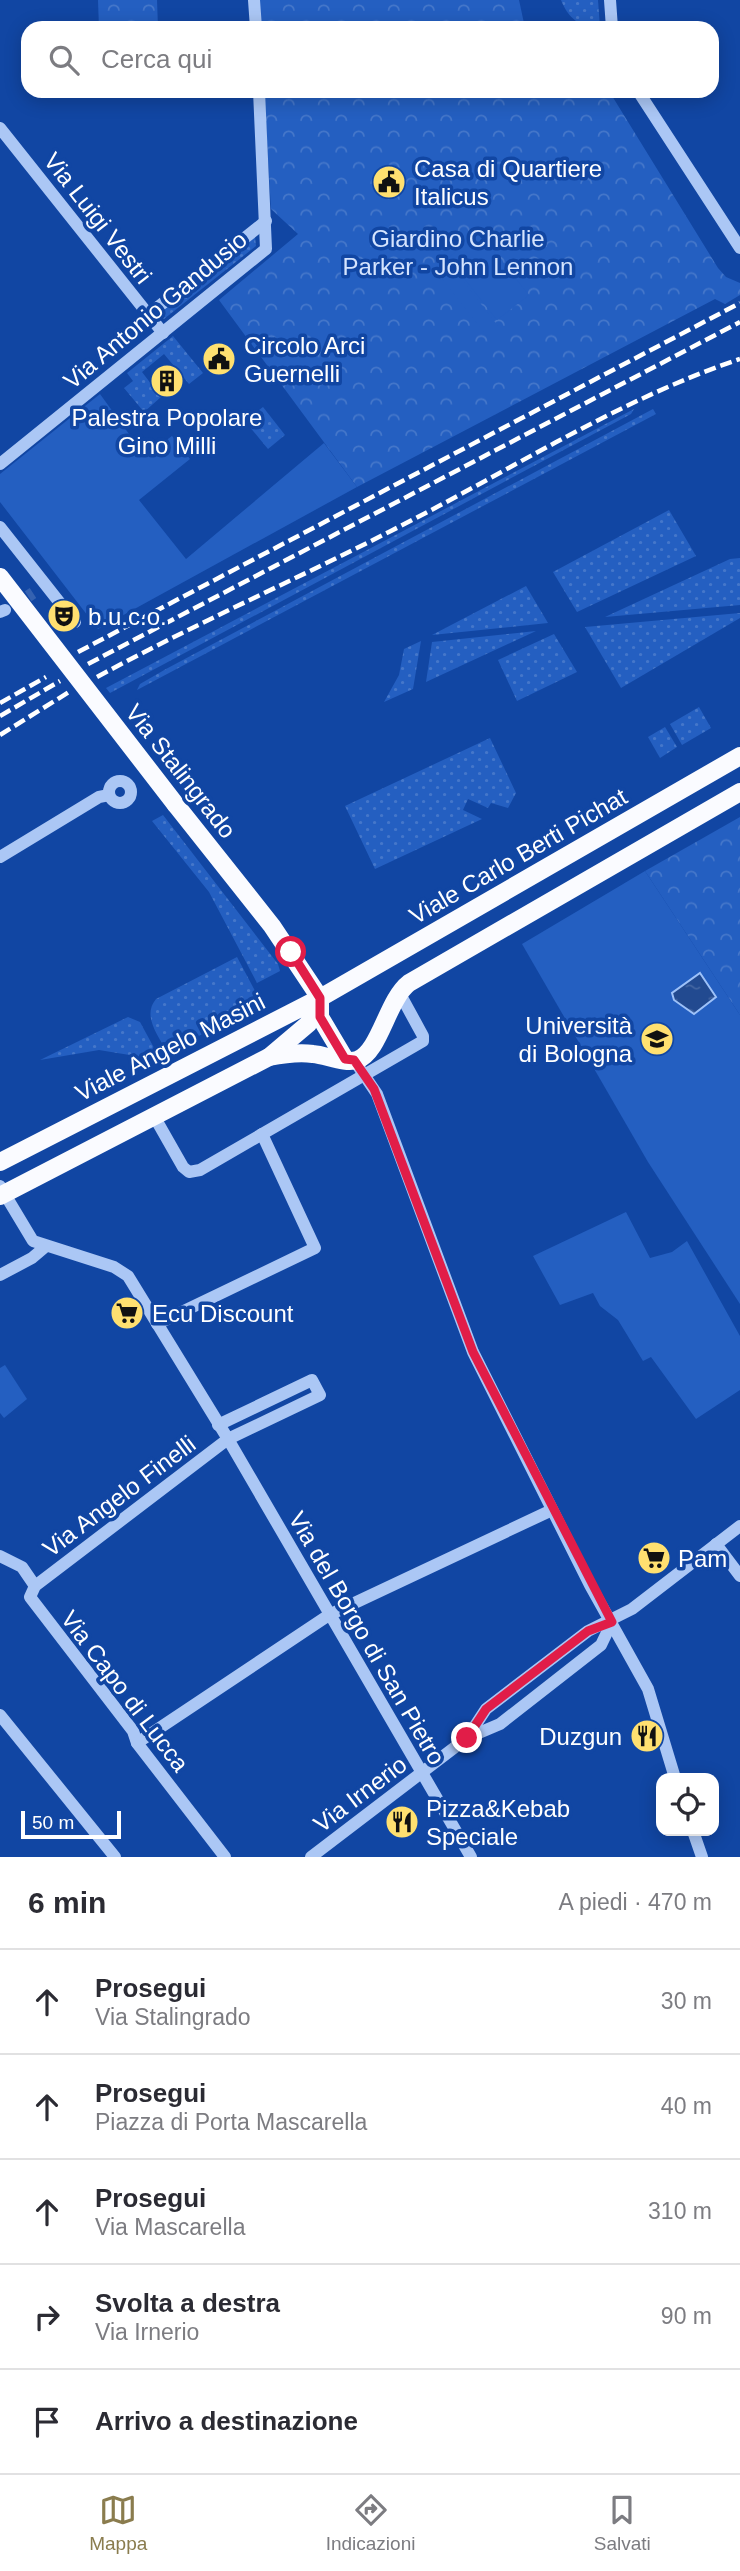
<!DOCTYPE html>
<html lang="it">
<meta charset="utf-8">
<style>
:root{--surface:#fff;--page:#f7f7f7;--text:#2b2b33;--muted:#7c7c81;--line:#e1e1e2;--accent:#8a7c4e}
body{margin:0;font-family:Arial,sans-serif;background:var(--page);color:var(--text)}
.controls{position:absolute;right:21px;bottom:21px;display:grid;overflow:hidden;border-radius:14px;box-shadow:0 4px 18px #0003}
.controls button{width:63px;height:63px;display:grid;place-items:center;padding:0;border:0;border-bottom:2px solid var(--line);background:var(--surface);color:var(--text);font:35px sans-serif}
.scale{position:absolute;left:21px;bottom:18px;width:100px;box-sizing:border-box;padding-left:7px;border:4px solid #fff;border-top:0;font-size:19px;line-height:24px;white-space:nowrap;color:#fff;-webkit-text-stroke:5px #1146a3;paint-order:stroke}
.stop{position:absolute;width:21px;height:21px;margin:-16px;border:5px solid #e11d48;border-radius:50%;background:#fff}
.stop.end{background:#e11d48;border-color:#fff;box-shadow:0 2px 7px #0008}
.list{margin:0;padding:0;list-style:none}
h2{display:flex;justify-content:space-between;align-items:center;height:91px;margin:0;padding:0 28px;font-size:30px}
h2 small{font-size:23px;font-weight:400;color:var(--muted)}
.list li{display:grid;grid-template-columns:46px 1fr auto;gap:21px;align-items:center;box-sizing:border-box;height:105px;padding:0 28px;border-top:2px solid var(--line)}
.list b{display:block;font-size:26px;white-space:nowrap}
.list p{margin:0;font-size:23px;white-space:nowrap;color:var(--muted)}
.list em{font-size:23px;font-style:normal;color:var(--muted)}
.icon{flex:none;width:38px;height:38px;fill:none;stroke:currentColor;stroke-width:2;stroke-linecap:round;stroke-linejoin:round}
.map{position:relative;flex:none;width:740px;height:1857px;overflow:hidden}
.search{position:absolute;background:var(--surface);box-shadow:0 4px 18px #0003;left:21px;right:21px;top:21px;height:77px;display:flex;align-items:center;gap:18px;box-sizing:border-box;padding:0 24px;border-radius:21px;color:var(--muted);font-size:26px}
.sheet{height:616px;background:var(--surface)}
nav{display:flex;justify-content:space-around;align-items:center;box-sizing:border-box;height:98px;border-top:2px solid var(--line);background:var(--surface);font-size:19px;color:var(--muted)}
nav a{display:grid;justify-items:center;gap:4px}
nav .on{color:var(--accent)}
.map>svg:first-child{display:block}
.grass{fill:url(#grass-dots)}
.park{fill:url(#park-crowns)}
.garden{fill:#245fc1}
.water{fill:url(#water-ripples);stroke:#9dc1f8;stroke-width:2}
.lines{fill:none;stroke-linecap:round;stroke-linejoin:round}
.minor-tunnel{stroke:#3562b1;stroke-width:12;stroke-dasharray:12 6;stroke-linecap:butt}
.minor{stroke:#abc7f5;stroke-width:12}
.major{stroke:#fafbff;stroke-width:18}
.rail{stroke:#fff;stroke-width:4.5;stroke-dasharray:12 5;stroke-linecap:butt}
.major-bridge{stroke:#fafbff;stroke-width:18}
.route{stroke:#e11d48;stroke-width:9}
.labels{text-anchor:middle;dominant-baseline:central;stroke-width:7;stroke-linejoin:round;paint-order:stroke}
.poi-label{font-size:24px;fill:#fff;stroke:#1146a3;text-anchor:start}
.street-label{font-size:24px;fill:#fff;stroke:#1146a3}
.park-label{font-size:24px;fill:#d5e4fe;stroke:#1146a3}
</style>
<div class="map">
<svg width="740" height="1857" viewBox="0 0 740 1857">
<defs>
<pattern id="grass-dots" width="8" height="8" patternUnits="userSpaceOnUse" patternTransform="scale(1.75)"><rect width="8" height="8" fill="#245fc1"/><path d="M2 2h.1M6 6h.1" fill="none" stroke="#4577ca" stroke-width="1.8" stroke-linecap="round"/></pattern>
<pattern id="park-crowns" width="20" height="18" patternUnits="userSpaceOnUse" patternTransform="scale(1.75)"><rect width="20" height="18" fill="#245fc1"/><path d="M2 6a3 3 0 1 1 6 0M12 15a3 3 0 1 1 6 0" fill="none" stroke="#4577ca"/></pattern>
<pattern id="water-ripples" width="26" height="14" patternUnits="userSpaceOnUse" patternTransform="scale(1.75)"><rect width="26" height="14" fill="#224a90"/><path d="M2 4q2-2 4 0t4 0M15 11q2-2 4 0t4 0" fill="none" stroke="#4365a1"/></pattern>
</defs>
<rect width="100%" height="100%" fill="#1146a3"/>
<g class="grass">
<path d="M561,0H598L600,28C580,28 568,18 561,0Z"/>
<path d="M255,236L256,246L164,319L157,315Z"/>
<path d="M173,336L203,373L189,384L164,354L142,372L161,397L144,412L124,388L133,381L127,373Z"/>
<path d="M263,407L285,435L268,449L245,421Z"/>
<path d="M634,409L631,414L110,693L106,688Z"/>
<path d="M653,409L656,414L137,690L140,684L166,669Z"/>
<path d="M669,510L696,556L577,612L553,572Z"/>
<path d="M740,558V605L605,617L730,559Z"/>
<path d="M526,586L548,623L432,635Z"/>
<path d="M740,613V618L621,688L585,627Z"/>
<path d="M536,631L426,682L432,642Z"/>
<path d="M554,634L577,672L517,701L498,660Z"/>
<path d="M421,641L413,689L384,702L399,675L404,649Z"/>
<path d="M699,707L711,728L682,745L670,724Z"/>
<path d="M665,727L677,747L660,758L648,737Z"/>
<path d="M490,738L516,793L508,808L491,803L488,808L468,799L463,810L482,819L375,869L345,806Z"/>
<path d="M163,815L278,964L280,971L257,983L209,892L152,821Z"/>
<path d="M237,957L262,1004L167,1052C158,1035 142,1016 156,999Z"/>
<path d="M128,1017L140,1022L159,1057L154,1059L99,1050L40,1060Z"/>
</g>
<g class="park">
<path d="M98,0H157L158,28H99Z"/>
<path d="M259,0H519L525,28H260Z"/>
<path d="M264,91H609L718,268L726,277L740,283V295L725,304L715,299L357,487L219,300L298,234L271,209Z"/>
<path d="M740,817V1015L645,871Z"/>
</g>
<g class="garden">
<path d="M479,233L529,295L497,320L448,258Z"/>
<path d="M444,256L498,326L487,336L432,266Z"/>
<path d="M100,394L145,456L172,436L190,459L139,500L186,559L324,443L357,487L98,629L0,502V474Z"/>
<path d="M645,871L740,1015V1304L648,1162L522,944Z"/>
<path d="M626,1212L650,1258L672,1252L687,1241L740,1336V1390L696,1419L651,1357L643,1361L618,1320L600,1306L593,1293L560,1305L533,1256Z"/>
<path d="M5,1365L27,1399L4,1418L0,1413V1368Z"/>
</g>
<path class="water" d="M700,973L716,997L694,1014L674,1000L672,993Z"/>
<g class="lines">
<path class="minor-tunnel" d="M13,606L33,593"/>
<g class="minor">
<path d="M254,0L256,28"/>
<path d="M610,0L612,28"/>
<path d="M638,91L740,248"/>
<path d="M0,128L163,333"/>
<path d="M148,315L266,221"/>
<path d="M0,464L266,249L259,91"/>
<path d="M0,527L75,622"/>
<path d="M0,612L5,610"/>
<circle cx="120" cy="792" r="11"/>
<path d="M0,857L99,797L109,795"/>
<path d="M354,1060L377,1094L473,1352L590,1585L648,1689L675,1778"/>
<path d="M154,1116L183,1167L189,1172L200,1170L423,1041V1036L399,992"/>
<path d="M0,1186L33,1241L114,1267L128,1276L228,1439L471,1857"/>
<path d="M0,1275L32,1258L45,1247"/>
<path d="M157,1324L315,1248L262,1134"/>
<path d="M218,1425L312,1380L320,1395L228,1439L35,1586L30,1597L133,1731L137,1743L225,1857"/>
<path d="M716,1544L740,1576"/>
<path d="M0,1556L22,1567L35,1586"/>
<path d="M0,1715L115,1857"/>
<path d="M467,1738L486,1709L588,1631L632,1609L740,1526"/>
<path d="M137,1743L329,1615L552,1510"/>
<path d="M693,1831L702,1857"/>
<path d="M311,1857L467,1738L500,1724L601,1645L612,1622"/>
</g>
<g class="major">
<path d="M176,805L272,926L320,998"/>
<path d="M320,1001V1017L345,1059"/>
<path d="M269,1057C284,1054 298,1052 313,1054C326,1055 345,1064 357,1060C380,1052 387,1000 409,983L740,792"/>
<path d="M0,1162L320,998L740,756"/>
<path d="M0,1196L269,1057L308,1024L320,998"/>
</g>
<g class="rail">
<path d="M78,652L740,303"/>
<path d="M88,664L740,322"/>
<path d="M97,677C202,620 311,573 416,518C522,463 626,397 740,359"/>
<path d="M0,703L46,677"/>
<path d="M0,716L60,681"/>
<path d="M0,735L69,692"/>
</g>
<path class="major-bridge" d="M0,577L176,805"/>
</g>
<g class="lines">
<path class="route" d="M291,952L320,998V1017L345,1059L354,1060L374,1089L473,1352L612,1622L588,1631L486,1709L467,1738"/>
</g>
<defs>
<symbol id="civic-disc" viewBox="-11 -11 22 22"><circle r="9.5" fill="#ffe070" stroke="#1146a3"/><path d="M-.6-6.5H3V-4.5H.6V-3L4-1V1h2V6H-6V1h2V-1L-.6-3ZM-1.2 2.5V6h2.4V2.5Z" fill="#111"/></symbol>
<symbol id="building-disc" viewBox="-11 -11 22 22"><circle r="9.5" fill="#ffe070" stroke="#1146a3"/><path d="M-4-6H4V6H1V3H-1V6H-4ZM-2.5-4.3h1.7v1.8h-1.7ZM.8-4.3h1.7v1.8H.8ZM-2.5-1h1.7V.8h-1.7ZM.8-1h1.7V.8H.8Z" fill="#111"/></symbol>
<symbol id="theatre-disc" viewBox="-11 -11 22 22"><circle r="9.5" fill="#ffe070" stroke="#1146a3"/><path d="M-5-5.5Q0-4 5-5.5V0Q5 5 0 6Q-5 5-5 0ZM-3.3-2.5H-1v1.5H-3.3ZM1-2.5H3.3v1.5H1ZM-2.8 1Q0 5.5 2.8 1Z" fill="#111"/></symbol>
<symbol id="university-disc" viewBox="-11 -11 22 22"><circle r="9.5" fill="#ffe070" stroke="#1146a3"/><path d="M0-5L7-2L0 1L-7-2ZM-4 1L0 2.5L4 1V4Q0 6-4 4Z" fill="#111"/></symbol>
<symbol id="supermarket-disc" viewBox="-11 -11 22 22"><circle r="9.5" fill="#ffe070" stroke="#1146a3"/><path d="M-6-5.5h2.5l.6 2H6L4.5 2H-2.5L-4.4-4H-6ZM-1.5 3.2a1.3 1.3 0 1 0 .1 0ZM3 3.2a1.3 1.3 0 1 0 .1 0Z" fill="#111"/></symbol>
<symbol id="restaurant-disc" viewBox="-11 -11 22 22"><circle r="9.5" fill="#ffe070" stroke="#1146a3"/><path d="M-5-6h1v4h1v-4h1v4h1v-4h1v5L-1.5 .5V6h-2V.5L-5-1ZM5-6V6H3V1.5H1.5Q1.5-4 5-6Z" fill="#111"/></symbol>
</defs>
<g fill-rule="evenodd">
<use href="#civic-disc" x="370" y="163" width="38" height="38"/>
<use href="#civic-disc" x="200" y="340" width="38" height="38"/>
<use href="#building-disc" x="148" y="362" width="38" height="38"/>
<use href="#theatre-disc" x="45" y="597" width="38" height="38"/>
<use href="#university-disc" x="638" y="1020" width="38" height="38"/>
<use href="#supermarket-disc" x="108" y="1294" width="38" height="38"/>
<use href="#supermarket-disc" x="635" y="1539" width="38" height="38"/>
<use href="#restaurant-disc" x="628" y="1717" width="38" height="38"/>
<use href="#restaurant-disc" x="383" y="1803" width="38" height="38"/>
</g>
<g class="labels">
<g class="poi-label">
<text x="414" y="168">Casa di Quartiere<tspan x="414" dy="28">Italicus</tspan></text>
<text x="244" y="345">Circolo Arci<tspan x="244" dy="28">Guernelli</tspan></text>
<text x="167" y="417" text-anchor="middle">Palestra Popolare<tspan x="167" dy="28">Gino Milli</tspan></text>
<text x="88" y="616">b.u.c.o.</text>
<text x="632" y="1025" text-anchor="end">Università<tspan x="632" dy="28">di Bologna</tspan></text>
<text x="152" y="1313">Ecu Discount</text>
<text x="678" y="1558">Pam</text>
<text x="622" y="1736" text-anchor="end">Duzgun</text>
<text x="426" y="1808">Pizza&amp;Kebab<tspan x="426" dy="28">Speciale</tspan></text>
</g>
<g class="street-label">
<text transform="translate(98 218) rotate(52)">Via Luigi Vestri</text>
<text transform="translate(155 310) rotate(-40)">Via Antonio Gandusio</text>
<text transform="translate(181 771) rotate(52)">Via Stalingrado</text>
<text transform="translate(518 856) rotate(-30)">Viale Carlo Berti Pichat</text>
<text transform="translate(170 1047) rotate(-27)">Viale Angelo Masini</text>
<text transform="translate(119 1496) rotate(-37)">Via Angelo Finelli</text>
<text transform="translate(367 1638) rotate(60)">Via del Borgo di San Pietro</text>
<text transform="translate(125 1691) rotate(53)">Via Capo di Lucca</text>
<text transform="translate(360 1794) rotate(-37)">Via Irnerio</text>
</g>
<g class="park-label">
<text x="458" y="238">Giardino Charlie<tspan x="458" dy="28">Parker - John Lennon</tspan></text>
</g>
</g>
</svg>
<div class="controls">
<button><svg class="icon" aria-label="locate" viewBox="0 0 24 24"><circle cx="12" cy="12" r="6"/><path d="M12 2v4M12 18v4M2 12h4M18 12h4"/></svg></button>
</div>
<div class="scale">50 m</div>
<div class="stop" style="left:291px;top:952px"></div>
<div class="stop end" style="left:467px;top:1738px"></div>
<div class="search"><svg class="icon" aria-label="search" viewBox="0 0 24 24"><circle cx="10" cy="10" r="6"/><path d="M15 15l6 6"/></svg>Cerca qui</div>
</div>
<section class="sheet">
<h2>6 min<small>A piedi · 470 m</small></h2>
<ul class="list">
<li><svg class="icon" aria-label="ahead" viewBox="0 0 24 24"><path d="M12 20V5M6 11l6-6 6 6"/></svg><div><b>Prosegui</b><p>Via Stalingrado</p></div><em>30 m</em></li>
<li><svg class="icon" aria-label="ahead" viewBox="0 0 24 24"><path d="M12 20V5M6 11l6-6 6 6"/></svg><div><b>Prosegui</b><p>Piazza di Porta Mascarella</p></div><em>40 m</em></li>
<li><svg class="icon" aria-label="ahead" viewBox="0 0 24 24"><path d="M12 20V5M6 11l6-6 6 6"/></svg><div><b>Prosegui</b><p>Via Mascarella</p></div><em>310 m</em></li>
<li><svg class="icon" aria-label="right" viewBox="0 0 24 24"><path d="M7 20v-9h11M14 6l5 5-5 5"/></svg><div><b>Svolta a destra</b><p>Via Irnerio</p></div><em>90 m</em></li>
<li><svg class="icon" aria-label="arrive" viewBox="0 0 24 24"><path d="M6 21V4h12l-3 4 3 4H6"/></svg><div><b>Arrivo a destinazione</b></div></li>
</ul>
</section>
<nav>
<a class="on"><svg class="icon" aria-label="map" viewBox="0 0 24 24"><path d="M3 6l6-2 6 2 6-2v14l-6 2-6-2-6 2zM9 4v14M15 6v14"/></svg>Mappa</a>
<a><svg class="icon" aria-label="directions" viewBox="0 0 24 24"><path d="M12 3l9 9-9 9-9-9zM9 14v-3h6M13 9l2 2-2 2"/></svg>Indicazioni</a>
<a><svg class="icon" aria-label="saved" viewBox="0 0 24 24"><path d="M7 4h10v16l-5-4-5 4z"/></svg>Salvati</a>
</nav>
